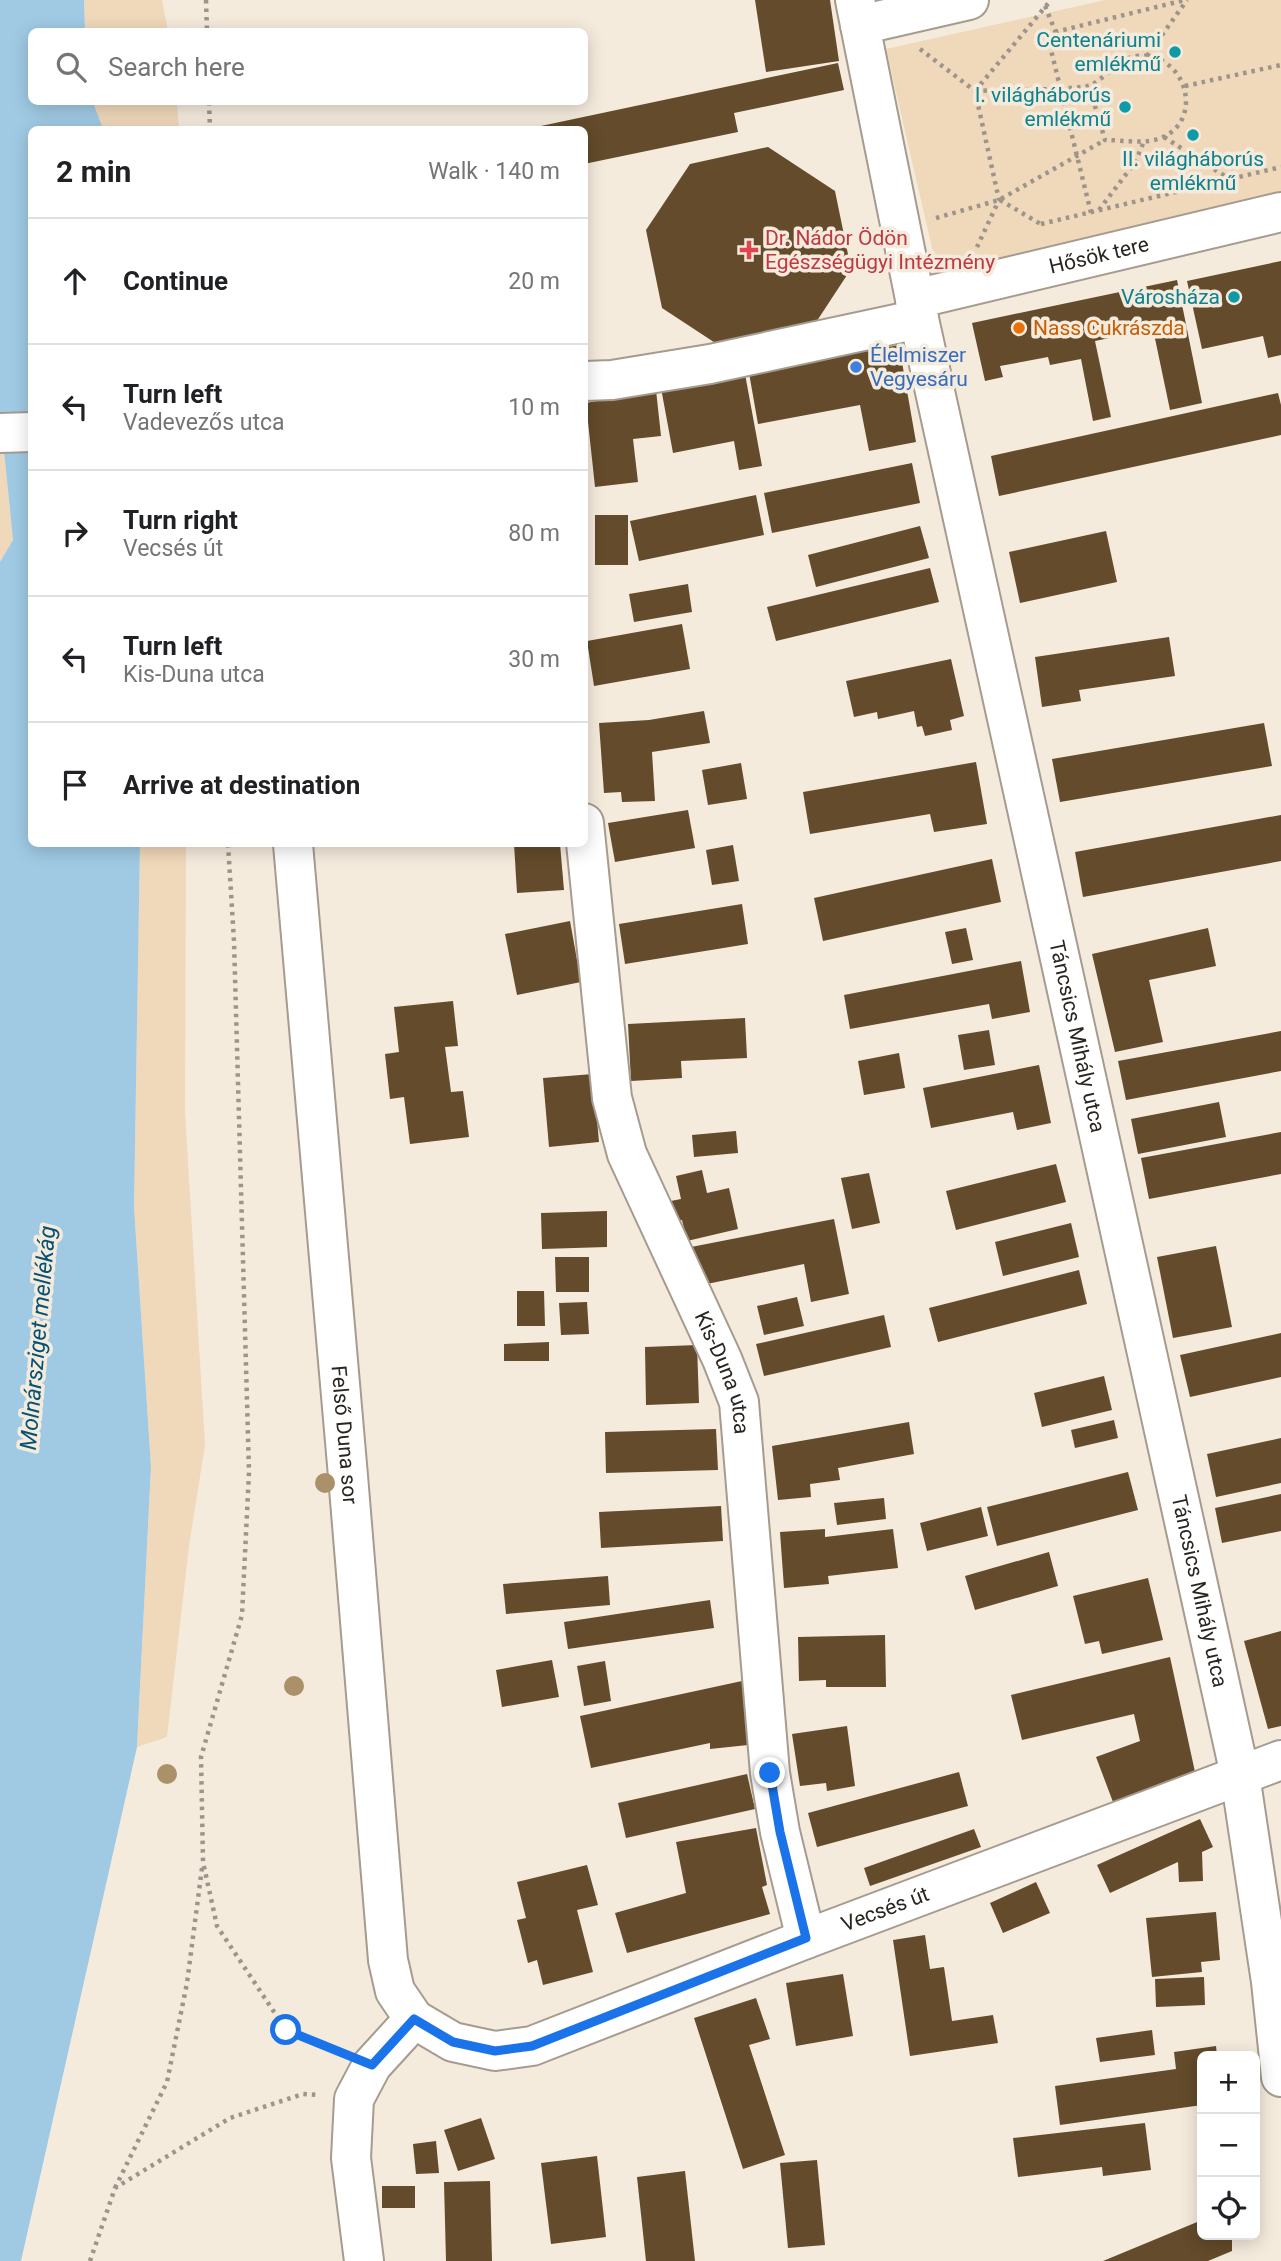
<!DOCTYPE html>
<meta charset="utf-8">
<style>
:root{--surface:#fff;--page:#f2f2f2;--text:#202124;--muted:#757577;--line:#e0e0e0}
body{margin:0;font-family:Roboto,sans-serif;background:var(--page);color:var(--text)}
.controls{position:absolute;right:21px;bottom:21px;display:grid;overflow:hidden;border-radius:10px;box-shadow:0 4px 18px #0003}
.controls button{width:63px;height:63px;display:grid;place-items:center;padding:0;border:0;border-bottom:2px solid var(--line);background:var(--surface);color:var(--text);font:35px sans-serif}
.stop{position:absolute;width:21px;height:21px;margin:-16px;border:5px solid #1a73e8;border-radius:50%;background:#fff}
.stop.end{background:#1a73e8;border-color:#fff;box-shadow:0 2px 7px #0008}
.list{margin:0;padding:0;list-style:none}
h2{display:flex;justify-content:space-between;align-items:center;height:91px;margin:0;padding:0 28px;font-size:30px}
h2 small{font-size:23px;font-weight:400;color:var(--muted)}
.list li{display:grid;grid-template-columns:46px 1fr auto;gap:21px;align-items:center;box-sizing:border-box;height:126px;padding:0 28px;border-top:2px solid var(--line)}
.list b{display:block;font-size:26px;white-space:nowrap}
.list p{margin:0;font-size:23px;white-space:nowrap;color:var(--muted)}
.list em{font-size:23px;font-style:normal;color:var(--muted)}
.icon{flex:none;width:38px;height:38px;fill:none;stroke:currentColor;stroke-width:2;stroke-linecap:round;stroke-linejoin:round}
.map{position:relative;flex:none;width:1281px;height:2261px;overflow:hidden}
.search{position:absolute;background:var(--surface);box-shadow:0 4px 18px #0003;left:28px;top:28px;width:560px;height:77px;display:flex;align-items:center;gap:18px;box-sizing:border-box;padding:0 24px;border-radius:10px;color:var(--muted);font-size:26px}
.panel{position:absolute;background:var(--surface);box-shadow:0 4px 18px #0003;left:28px;top:126px;width:560px;height:721px;border-radius:10px}
.map>svg:first-child{display:block}
.green{fill:#f0d8ba}
.water{fill:#a0cae4}
.building{fill:#634b2b}
.lines{fill:none;stroke-linecap:round;stroke-linejoin:round}
.minor-casing{stroke:#a59b8f;stroke-width:42}
.tertiary-casing{stroke:#a59b8f;stroke-width:42}
.path{stroke:#9d958b;stroke-width:4.5;stroke-dasharray:3.5 5;stroke-linecap:butt}
.minor{stroke:#fff;stroke-width:38}
.tertiary{stroke:#fff;stroke-width:38}
.tree{fill:#aa9169}
.route{stroke:#1a73e8;stroke-width:9}
.culture-dot{fill:#0f9aa8;stroke:#f5ebdd;stroke-width:2.5}
.health-dot{fill:#e0444e;stroke:#f5ebdd;stroke-width:2.5}
.food-dot{fill:#e8710a;stroke:#f5ebdd;stroke-width:2.5}
.shop-dot{fill:#3f7fe0;stroke:#f5ebdd;stroke-width:2.5}
.labels{text-anchor:middle;dominant-baseline:central;stroke-width:7;stroke-linejoin:round;paint-order:stroke}
.culture-label{font-size:21px;fill:#0d838f;stroke:#f5ebdd;text-anchor:end}
.health-label{font-size:21px;fill:#be3a42;stroke:#f5ebdd;text-anchor:start}
.street-label{font-size:21px;fill:#292520;stroke:#f5ebdd}
.food-label{font-size:21px;fill:#c56008;stroke:#f5ebdd;text-anchor:start}
.shop-label{font-size:21px;fill:#366cbe;stroke:#f5ebdd;text-anchor:start}
.water-label{font-size:23px;font-style:italic;fill:#055275;stroke:#f5ebdd}
</style>
<div class="map">
<svg width="1281" height="2261" viewBox="0 0 1281 2261">
<rect width="100%" height="100%" fill="#f5ebdd"/>
<g class="green">
<path d="M84,0H162L168,31H85Z"/>
<path d="M1105,0H1281V193L939,278L886,49Z"/>
<path d="M93,102H177L179,129H103Z"/>
<path d="M0,412L13,541L0,562Z"/>
<path d="M140,844H186L185,1112L205,1445L189,1546L167,1737L137,1747L151,1467L134,1207Z"/>
</g>
<path class="water" d="M0,0H84L85,31L32,32V102H93L103,129L32,130V844H140L134,1207L151,1467L137,1747L21,2261H0V562L13,540L0,412Z"/>
<g class="building">
<path d="M755,0H830L839,61L766,72Z"/>
<path d="M838,63L844,90L734,113L738,132L584,164V130H522Z"/>
<path d="M768,147L835,191L851,269L807,336L729,352L662,308L646,230L690,164Z"/>
<path d="M1281,261V355L1268,358L1263,336L1202,349L1187,281Z"/>
<path d="M1177,280L1202,403L1170,410L1153,329L1095,341L1111,417L1093,421L1081,359L1050,365L1048,357L1000,366L1003,377L985,381L972,323Z"/>
<path d="M899,345L916,442L869,451L860,405L758,424L749,373Z"/>
<path d="M745,374L762,466L739,470L734,441L673,453L661,388Z"/>
<path d="M656,390L661,436L633,439L638,482L595,487L586,403Z"/>
<path d="M1278,393L1281,405V435L999,496L991,456Z"/>
<path d="M912,463L920,503L772,533L764,493Z"/>
<path d="M756,495L764,535L639,561L630,521Z"/>
<rect x="595" y="515" width="33" height="50"/>
<path d="M920,526L929,558L816,587L808,555Z"/>
<path d="M1106,531L1117,582L1020,603L1009,552Z"/>
<path d="M930,568L939,602L776,641L767,607Z"/>
<path d="M688,584L692,612L634,622L629,594Z"/>
<path d="M682,624L690,669L594,686L587,641Z"/>
<path d="M1169,637L1175,676L1079,690L1081,701L1042,707L1035,657Z"/>
<path d="M951,659L964,716L950,720L952,730L925,736L922,726L917,727L914,711L878,719L877,712L854,717L846,681Z"/>
<path d="M704,711L710,743L652,752L655,801L622,802L621,792L604,793L599,723L649,720Z"/>
<path d="M1264,723L1272,766L1060,802L1052,759Z"/>
<path d="M976,762L987,824L934,832L930,814L810,834L803,792Z"/>
<path d="M741,763L747,799L708,805L702,770Z"/>
<path d="M688,810L695,848L615,862L608,823Z"/>
<path d="M1281,815V861L1083,897L1075,852Z"/>
<path d="M514,844H560L564,890L517,893Z"/>
<path d="M733,845L739,881L712,885L706,850Z"/>
<path d="M992,859L1001,902L823,941L814,898Z"/>
<path d="M742,904L748,944L625,964L619,924Z"/>
<path d="M570,921L581,982L517,995L505,934Z"/>
<path d="M966,928L973,960L952,964L945,932Z"/>
<path d="M1208,928L1216,966L1149,980L1163,1042L1115,1052L1092,954Z"/>
<path d="M1021,961L1030,1012L992,1019L989,1004L850,1029L844,995Z"/>
<path d="M453,1001L458,1046L445,1047L451,1092L463,1091L469,1137L410,1144L404,1097L390,1099L385,1054L399,1052L394,1007Z"/>
<path d="M745,1018L747,1058L681,1061L682,1078L631,1081L628,1024Z"/>
<path d="M989,1030L995,1065L964,1070L958,1035Z"/>
<path d="M1281,1031V1071L1126,1100L1118,1061Z"/>
<path d="M899,1053L905,1088L864,1095L858,1061Z"/>
<path d="M1039,1065L1051,1123L1017,1130L1013,1112L931,1128L923,1088Z"/>
<path d="M593,1074L599,1142L549,1147L543,1078Z"/>
<path d="M1219,1102L1226,1137L1138,1154L1131,1119Z"/>
<path d="M736,1131L738,1153L694,1157L692,1135Z"/>
<path d="M1281,1132V1174L1149,1199L1141,1158Z"/>
<path d="M1056,1164L1066,1202L956,1230L946,1191Z"/>
<path d="M702,1170L707,1193L729,1188L738,1229L687,1241L682,1220L676,1222L671,1201L681,1199L676,1176Z"/>
<path d="M869,1173L880,1223L852,1229L841,1178Z"/>
<path d="M607,1211V1247L542,1249L541,1213Z"/>
<path d="M834,1219L849,1294L811,1302L804,1264L702,1285L686,1248Z"/>
<path d="M1071,1223L1079,1257L1003,1276L995,1242Z"/>
<path d="M1216,1246L1232,1327L1173,1338L1157,1257Z"/>
<path d="M555,1257H589V1292H556Z"/>
<path d="M1079,1270L1087,1304L938,1342L929,1308Z"/>
<path d="M517,1291H544L545,1326H517Z"/>
<path d="M797,1297L804,1326L764,1335L757,1306Z"/>
<path d="M587,1302L589,1334L561,1335L559,1303Z"/>
<path d="M884,1315L891,1347L764,1376L756,1344Z"/>
<path d="M1281,1333V1377L1190,1397L1180,1355Z"/>
<path d="M549,1342V1361H504V1344Z"/>
<path d="M697,1345L699,1403L646,1405L645,1347Z"/>
<path d="M1104,1376L1112,1410L1042,1427L1034,1393Z"/>
<path d="M1114,1420L1118,1438L1075,1448L1071,1430Z"/>
<path d="M909,1422L914,1454L838,1468L840,1480L810,1484L811,1497L778,1500L772,1446Z"/>
<path d="M716,1429L718,1470L606,1473L605,1432Z"/>
<path d="M1281,1438V1483L1216,1497L1207,1454Z"/>
<path d="M1128,1472L1138,1510L997,1546L987,1507Z"/>
<path d="M1281,1494V1531L1222,1543L1215,1508Z"/>
<path d="M884,1498L886,1519L837,1525L834,1503Z"/>
<path d="M721,1506L723,1541L601,1548L599,1512Z"/>
<path d="M981,1507L988,1536L927,1551L920,1523Z"/>
<path d="M825,1529V1537L893,1529L898,1568L828,1576L829,1584L784,1588L780,1532Z"/>
<path d="M1049,1552L1058,1586L975,1610L965,1576Z"/>
<path d="M608,1576L610,1605L506,1614L503,1584Z"/>
<path d="M1148,1578L1163,1640L1102,1654L1099,1641L1085,1644L1073,1596Z"/>
<path d="M710,1600L714,1628L568,1649L564,1622Z"/>
<path d="M1281,1631V1726L1268,1729L1244,1641Z"/>
<path d="M885,1635L886,1687H826V1680L799,1681L798,1637Z"/>
<path d="M1170,1657L1195,1772L1113,1802L1096,1757L1140,1741L1134,1714L1022,1740L1011,1695Z"/>
<path d="M552,1660L559,1697L502,1707L496,1670Z"/>
<path d="M605,1661L611,1701L584,1706L577,1666Z"/>
<path d="M742,1681L748,1745L710,1749V1743L591,1768L580,1716Z"/>
<path d="M847,1726L855,1786L827,1791L826,1783L800,1786L792,1734Z"/>
<path d="M959,1772L968,1806L817,1847L808,1813Z"/>
<path d="M747,1774L755,1809L626,1838L618,1803Z"/>
<path d="M1200,1819L1213,1847L1202,1852L1203,1881L1179,1882L1178,1862L1110,1893L1097,1865Z"/>
<path d="M756,1828L767,1885L762,1887L770,1914L627,1953L615,1913L686,1893L676,1842Z"/>
<path d="M974,1829L981,1847L870,1886L864,1868Z"/>
<path d="M587,1865L598,1905L577,1910L593,1972L543,1985L537,1960L528,1963L517,1920L526,1918L517,1882Z"/>
<path d="M1036,1882L1050,1913L1003,1933L990,1903Z"/>
<path d="M1216,1912L1220,1960L1201,1962L1202,1972L1152,1977L1146,1918Z"/>
<path d="M925,1935L930,1969L944,1967L952,2021L993,2015L998,2043L910,2056L893,1940Z"/>
<path d="M843,1974L853,2036L796,2046L786,1983Z"/>
<path d="M1204,1977L1205,2005L1156,2007L1155,1979Z"/>
<path d="M756,1998L770,2039L749,2045L785,2155L743,2169L694,2018Z"/>
<path d="M1152,2030L1155,2055L1100,2062L1096,2038Z"/>
<path d="M1216,2046L1217,2056H1202V2105L1060,2125L1055,2086L1176,2069L1174,2052Z"/>
<path d="M481,2118L495,2159L458,2171L444,2130Z"/>
<path d="M1145,2123L1151,2170L1103,2176L1102,2167L1018,2177L1013,2138Z"/>
<path d="M436,2141L439,2173L416,2174L413,2144Z"/>
<path d="M597,2156L606,2237L551,2244L541,2163Z"/>
<path d="M817,2160L825,2245L788,2248L780,2163Z"/>
<path d="M685,2171L695,2261H646L637,2177Z"/>
<path d="M490,2181L492,2261H446L444,2182Z"/>
<rect x="382" y="2186" width="33" height="22"/>
<path d="M1202,2220V2235H1232V2251L1208,2261H1103Z"/>
</g>
<g class="lines">
<defs>
<g id="minor">
<path id="s1" d="M855,0L919,319L1240,1775L1271,1982L1281,2077"/>
<path d="M860,25L969,0"/>
<path id="s2" d="M915,299L1281,212"/>
<path d="M584,381L612,380L710,364L919,319"/>
<path id="s3" d="M584,823L612,1098L627,1154L722,1359L739,1402L770,1773L780,1832L806,1939"/>
<path d="M364,2261L351,2158L354,2099L372,2065L414,2019"/>
</g>
<g id="tertiary">
<path d="M0,433L32,432"/>
<path id="s4" d="M293,844L348,1476L388,1960L395,1991L414,2019L453,2042L495,2051L532,2046L806,1939L1281,1760"/>
</g>
</defs>
<use href="#minor" class="minor-casing"/>
<use href="#tertiary" class="tertiary-casing"/>
<g class="path">
<path d="M206,0L207,32"/>
<path d="M1045,6L1058,38L1051,50L1091,213"/>
<path d="M1055,32L1185,0"/>
<path d="M920,49L975,91L999,200L977,247"/>
<path d="M1147,56L1187,0"/>
<path d="M1185,86L1281,65"/>
<path d="M975,91C993,90 1082,90 1091,85C1110,75 1121,53 1146,56C1188,60 1202,120 1163,137C1147,145 1123,140 1105,140L1089,86"/>
<path d="M975,91L1051,0"/>
<path d="M209,102L210,130"/>
<path d="M1164,137L1231,180"/>
<path d="M1000,200L1044,226"/>
<path d="M1099,210L1136,161L1144,141"/>
<path d="M936,218L999,200L1105,140"/>
<path d="M1041,224L1281,167"/>
<path d="M228,844L234,941L249,1472L242,1615L201,1757L203,1862L217,1926L286,2030L338,2051"/>
<path d="M115,2188L167,2082L187,1983L202,1868"/>
<path d="M90,2261L115,2188L230,2118L303,2094L319,2095"/>
</g>
<use href="#minor" class="minor"/>
<use href="#tertiary" class="tertiary"/>
</g>
<g class="tree">
<circle cx="325" cy="1483" r="10"/>
<circle cx="294" cy="1686" r="10"/>
<circle cx="167" cy="1774" r="10"/>
</g>
<g class="lines">
<path class="route" d="M286,2030L372,2065L414,2019L453,2042L495,2051L532,2046L806,1938L780,1832L770,1773"/>
</g>
<g class="culture-dot">
<circle cx="1175" cy="52" r="7"/>
<circle cx="1125" cy="107" r="7"/>
<circle cx="1193" cy="135" r="7"/>
<circle cx="1234" cy="297" r="7"/>
</g>
<path class="health-dot" d="M745.5 239.5h7v7h7v7h-7v7h-7v-7h-7v-7h7z"/>
<circle class="food-dot" cx="1019" cy="328" r="7"/>
<circle class="shop-dot" cx="856" cy="367" r="7"/>
<g class="labels">
<g class="culture-label">
<text x="1161" y="40">Centenáriumi<tspan x="1161" dy="24">emlékmű</tspan></text>
<text x="1111" y="95">I. világháborús<tspan x="1111" dy="24">emlékmű</tspan></text>
<text x="1193" y="159" text-anchor="middle">II. világháborús<tspan x="1193" dy="24">emlékmű</tspan></text>
<text x="1220" y="297">Városháza</text>
</g>
<g class="health-label">
<text x="765" y="238">Dr. Nádor Ödön<tspan x="765" dy="24">Egészségügyi Intézmény</tspan></text>
</g>
<g class="street-label">
<text stroke="none"><textPath href="#s2" startOffset="189">Hősök tere</textPath></text>
<text stroke="none"><textPath href="#s1" startOffset="1060">Táncsics Mihály utca</textPath></text>
<text stroke="none"><textPath href="#s3" startOffset="574">Kis-Duna utca</textPath></text>
<text stroke="none"><textPath href="#s4" startOffset="593">Felső Duna sor</textPath></text>
<text stroke="none"><textPath href="#s1" startOffset="1628">Táncsics Mihály utca</textPath></text>
<text stroke="none"><textPath href="#s4" startOffset="1690">Vecsés út</textPath></text>
</g>
<g class="food-label">
<text x="1033" y="328">Nass Cukrászda</text>
</g>
<g class="shop-label">
<text x="870" y="355">Élelmiszer<tspan x="870" dy="24">Vegyesáru</tspan></text>
</g>
<g class="water-label">
<text transform="translate(38 1338) rotate(-85)">Molnársziget mellékág</text>
</g>
</g>
</svg>
<div class="controls">
<button>+</button>
<button>−</button>
<button><svg class="icon" aria-label="locate" viewBox="0 0 24 24"><circle cx="12" cy="12" r="6"/><path d="M12 2v4M12 18v4M2 12h4M18 12h4"/></svg></button>
</div>
<div class="stop" style="left:286px;top:2030px"></div>
<div class="stop end" style="left:770px;top:1773px"></div>
<div class="search"><svg class="icon" aria-label="search" viewBox="0 0 24 24"><circle cx="10" cy="10" r="6"/><path d="M15 15l6 6"/></svg>Search here</div>
<section class="panel">
<h2>2 min<small>Walk · 140 m</small></h2>
<ul class="list">
<li><svg class="icon" aria-label="ahead" viewBox="0 0 24 24"><path d="M12 20V5M6 11l6-6 6 6"/></svg><div><b>Continue</b></div><em>20 m</em></li>
<li><svg class="icon" aria-label="left" viewBox="0 0 24 24"><path d="M17 20v-9H6M10 6l-5 5 5 5"/></svg><div><b>Turn left</b><p>Vadevezős utca</p></div><em>10 m</em></li>
<li><svg class="icon" aria-label="right" viewBox="0 0 24 24"><path d="M7 20v-9h11M14 6l5 5-5 5"/></svg><div><b>Turn right</b><p>Vecsés út</p></div><em>80 m</em></li>
<li><svg class="icon" aria-label="left" viewBox="0 0 24 24"><path d="M17 20v-9H6M10 6l-5 5 5 5"/></svg><div><b>Turn left</b><p>Kis-Duna utca</p></div><em>30 m</em></li>
<li><svg class="icon" aria-label="arrive" viewBox="0 0 24 24"><path d="M6 21V4h12l-3 4 3 4H6"/></svg><div><b>Arrive at destination</b></div></li>
</ul>
</section>
</div>
